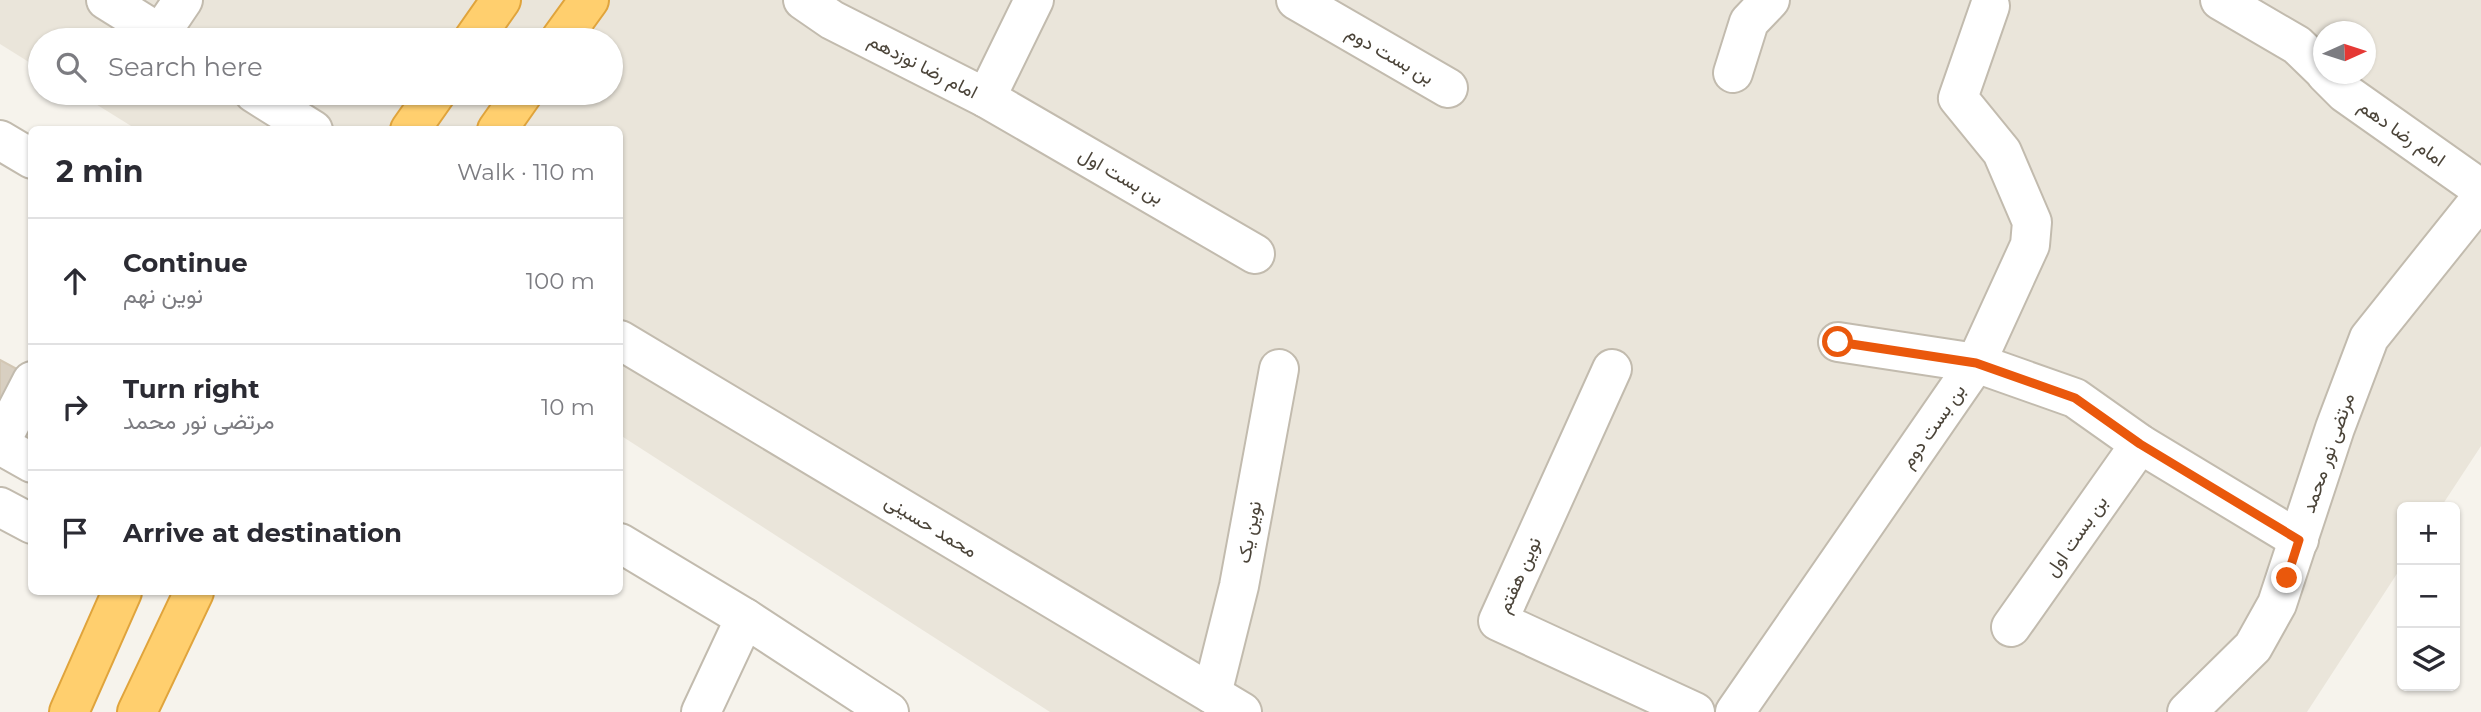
<!DOCTYPE html>
<meta charset="utf-8">
<style>
:root{--surface:#fff;--page:#f7f7f7;--text:#2b2b33;--muted:#7c7c81;--line:#e1e1e2}
body{margin:0;font-family:Montserrat,Vazirmatn,sans-serif;background:var(--page);color:var(--text)}
.controls{position:absolute;right:21px;bottom:21px;display:grid;overflow:hidden;border-radius:10px;box-shadow:0 2px 5px #0004}
.controls button{width:63px;height:63px;display:grid;place-items:center;padding:0;border:0;border-bottom:2px solid var(--line);background:var(--surface);color:var(--text);font:35px sans-serif}
.compass{position:absolute;left:2313px;top:21px;width:63px;height:63px;border-radius:50%;background:var(--surface);box-shadow:0 2px 5px #0004;rotate:87deg}
.stop{position:absolute;width:21px;height:21px;margin:-16px;border:5px solid #ea580c;border-radius:50%;background:#fff}
.stop.end{background:#ea580c;border-color:#fff;box-shadow:0 2px 7px #0008}
.list{margin:0;padding:0;list-style:none}
h2{display:flex;justify-content:space-between;align-items:center;height:91px;margin:0;padding:0 28px;font-size:30px}
h2 small{font-size:23px;font-weight:400;color:var(--muted)}
.list li{display:grid;grid-template-columns:46px 1fr auto;gap:21px;align-items:center;box-sizing:border-box;height:126px;padding:0 28px;border-top:2px solid var(--line)}
.list b{display:block;font-size:26px;white-space:nowrap}
.list p{margin:0;font-size:23px;white-space:nowrap;color:var(--muted)}
.list em{font-size:23px;font-style:normal;color:var(--muted)}
.icon{flex:none;width:38px;height:38px;fill:none;stroke:currentColor;stroke-width:2;stroke-linecap:round;stroke-linejoin:round}
.map{position:relative;flex:none;width:2481px;height:712px;overflow:hidden}
.search{position:absolute;background:var(--surface);box-shadow:0 2px 5px #0004;left:28px;top:28px;width:595px;height:77px;display:flex;align-items:center;gap:18px;box-sizing:border-box;padding:0 24px;border-radius:38px;color:var(--muted);font-size:26px}
.panel{position:absolute;background:var(--surface);box-shadow:0 2px 5px #0004;left:28px;top:126px;width:595px;height:469px;border-radius:10px}
.map>svg:first-child{display:block}
.residential{fill:#eae5da;fill-rule:evenodd}
.building{fill:#d8cfc1;stroke:#d3c7b4;stroke-width:2}
.lines{fill:none;stroke-linecap:round;stroke-linejoin:round}
.minor-casing{stroke:#c2bbae;stroke-width:42}
.highway-casing{stroke:#e0a43c;stroke-width:42}
.minor{stroke:#fff;stroke-width:38}
.highway{stroke:#ffcf6e;stroke-width:38}
.route{stroke:#ea580c;stroke-width:9}
.labels{text-anchor:middle;dominant-baseline:central;stroke-width:5;stroke-linejoin:round;paint-order:stroke}
.street-label{font-size:19px;fill:#4b4439;stroke:#fff}
</style>
<div class="map">
<svg width="2481" height="712" viewBox="0 0 2481 712">
<rect width="100%" height="100%" fill="#f6f3ec"/>
<path class="residential" d="M0,0H2481V446L2441,507H2402V566L2307,712H1050L620,435V130L136,129L78,93H611V40H40V69L0,44ZM2324,32H2366V74H2324Z"/>
<path class="building" d="M0,360L32,377V446L0,429Z"/>
<g class="lines">
<defs>
<g id="minor">
<path d="M106,0L170,40"/>
<path d="M803,0L832,20L986,98L1034,0"/>
<path d="M1296,0L1448,88"/>
<path d="M2220,0L2297,45L2324,71"/>
<path d="M160,34L183,0"/>
<path d="M1733,73L1749,22L1770,0"/>
<path d="M2326,74L2345,93L2481,189"/>
<path d="M254,93L313,130"/>
<path d="M986,98L1255,254"/>
<path d="M0,140L32,159"/>
<path d="M620,340L1242,712"/>
<path d="M1838,342L1976,363L2075,398L2140,444L2299,540"/>
<path d="M1612,369L1498,621L1695,712"/>
<path d="M0,443L32,381"/>
<path d="M0,445L32,463"/>
<path d="M0,507L32,524"/>
<path d="M620,543L745,618L889,712"/>
<path d="M2011,627L2140,444"/>
<path d="M1212,694L1239,586L1279,369"/>
<path d="M701,712L745,618"/>
<path d="M1735,712L1976,363L2030,245L2032,222L2002,152L1958,98L1990,6"/>
<path d="M2187,712L2253,647L2277,604L2335,428L2369,338L2481,198"/>
</g>
<g id="highway">
<path d="M473,40L501,0"/>
<path d="M560,40L589,0"/>
<path d="M410,130L436,93"/>
<path d="M497,130L523,93"/>
<path d="M69,712L122,592"/>
<path d="M137,712L194,592"/>
</g>
</defs>
<use href="#minor" class="minor-casing"/>
<use href="#highway" class="highway-casing"/>
<use href="#minor" class="minor"/>
<use href="#highway" class="highway"/>
</g>
<g class="lines">
<path class="route" d="M1838,342L1976,363L2075,398L2140,444L2299,540L2287,578"/>
</g>
<g class="labels">
<g class="street-label">
<text transform="translate(1390 55) rotate(30)">بن بست دوم</text>
<text transform="translate(923 66) rotate(27)">امام رضا نوزدهم</text>
<text transform="translate(2402 133) rotate(35)">امام رضا دهم</text>
<text transform="translate(1121 176) rotate(30)">بن بست اول</text>
<text transform="translate(1933 426) rotate(-55)">بن بست دوم</text>
<text transform="translate(2328 453) rotate(-71)">مرتضی نور محمد</text>
<text transform="translate(931 526) rotate(31)">محمد حسینی</text>
<text transform="translate(1249 532) rotate(-79)">نوین یک</text>
<text transform="translate(2076 536) rotate(-55)">بن بست اول</text>
<text transform="translate(1519 575) rotate(-66)">نوین هفتم</text>
</g>
</g>
</svg>
<div class="controls">
<button>+</button>
<button>−</button>
<button><svg class="icon" aria-label="layers" viewBox="0 0 24 24"><path d="M12 4l9 5-9 5-9-5zM3 14l9 5 9-5"/></svg></button>
</div>
<svg class="compass" viewBox="-18 -18 36 36"><path d="M0-13l5 13h-10z" fill="#e53935"/><path d="M0 13l5-13h-10z" fill="#7c7c81"/></svg>
<div class="stop" style="left:1838px;top:342px"></div>
<div class="stop end" style="left:2287px;top:578px"></div>
<div class="search"><svg class="icon" aria-label="search" viewBox="0 0 24 24"><circle cx="10" cy="10" r="6"/><path d="M15 15l6 6"/></svg>Search here</div>
<section class="panel">
<h2>2 min<small>Walk · 110 m</small></h2>
<ul class="list">
<li><svg class="icon" aria-label="ahead" viewBox="0 0 24 24"><path d="M12 20V5M6 11l6-6 6 6"/></svg><div><b>Continue</b><p>نوین نهم</p></div><em>100 m</em></li>
<li><svg class="icon" aria-label="right" viewBox="0 0 24 24"><path d="M7 20v-9h11M14 6l5 5-5 5"/></svg><div><b>Turn right</b><p>مرتضی نور محمد</p></div><em>10 m</em></li>
<li><svg class="icon" aria-label="arrive" viewBox="0 0 24 24"><path d="M6 21V4h12l-3 4 3 4H6"/></svg><div><b>Arrive at destination</b></div></li>
</ul>
</section>
</div>
